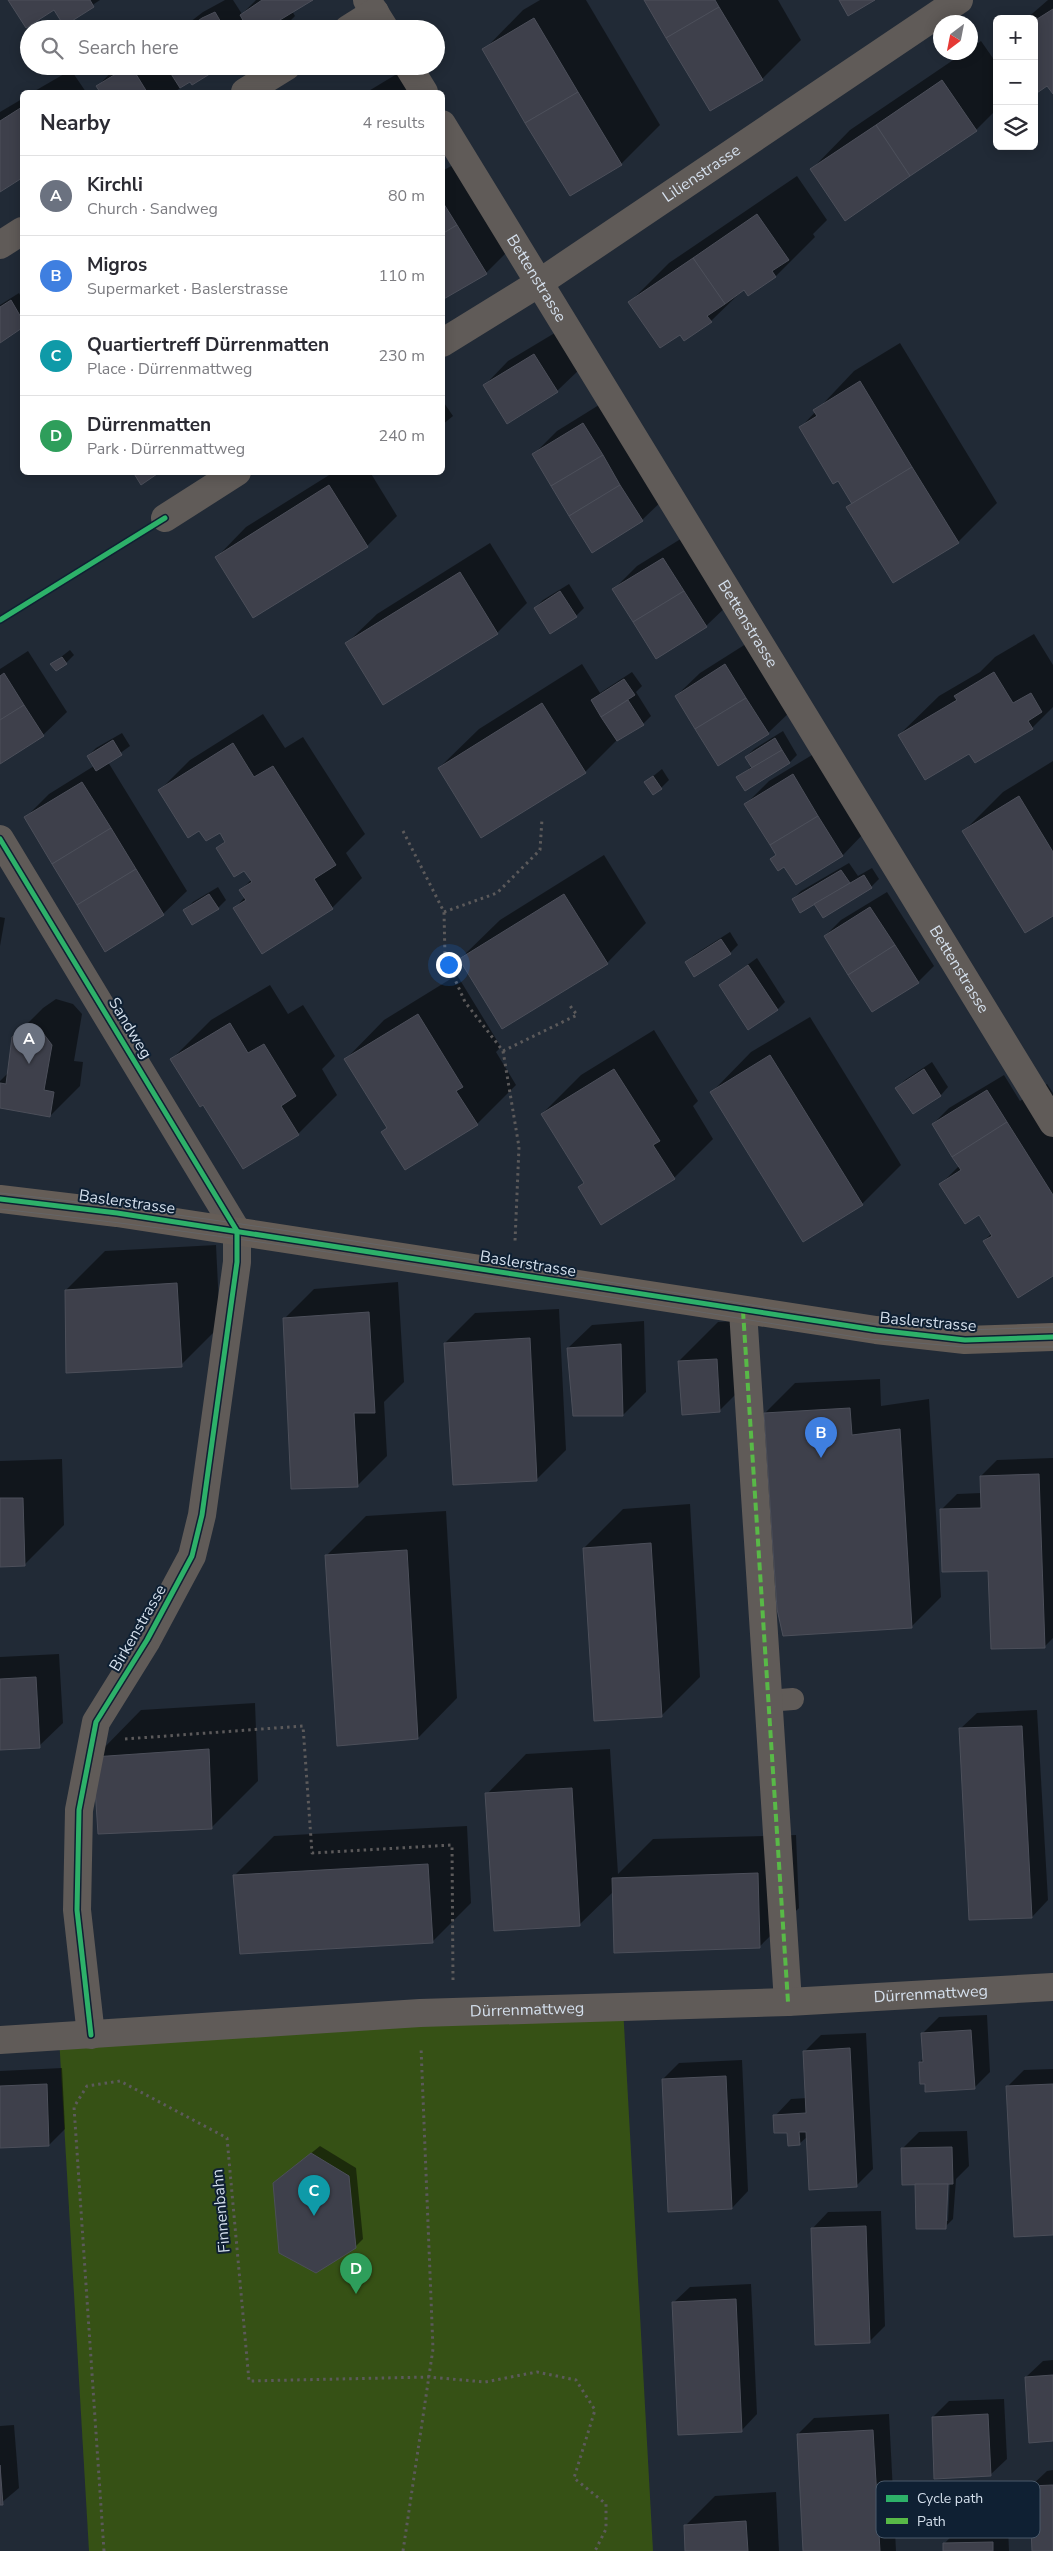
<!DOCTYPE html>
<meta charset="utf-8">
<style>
:root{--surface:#fff;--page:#f7f7f7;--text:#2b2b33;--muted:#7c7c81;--line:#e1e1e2;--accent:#0f766e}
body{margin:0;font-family:"Nunito Sans",sans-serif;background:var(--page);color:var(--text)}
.controls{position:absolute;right:15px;top:15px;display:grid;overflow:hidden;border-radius:8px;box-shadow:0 2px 12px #0003}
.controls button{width:45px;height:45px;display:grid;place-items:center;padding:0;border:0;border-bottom:1px solid var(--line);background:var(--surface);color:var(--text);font:25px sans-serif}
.compass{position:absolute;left:933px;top:15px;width:45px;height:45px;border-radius:50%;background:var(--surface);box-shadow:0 2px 12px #0003;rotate:212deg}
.you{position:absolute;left:448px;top:964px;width:18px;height:18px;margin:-12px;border:4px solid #fff;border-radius:50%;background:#1a73e8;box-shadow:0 0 0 8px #1a73e833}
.badge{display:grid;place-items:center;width:32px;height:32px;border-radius:50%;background:var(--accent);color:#fff;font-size:16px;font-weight:700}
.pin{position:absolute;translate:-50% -41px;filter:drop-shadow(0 1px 2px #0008)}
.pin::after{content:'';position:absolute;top:26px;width:18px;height:15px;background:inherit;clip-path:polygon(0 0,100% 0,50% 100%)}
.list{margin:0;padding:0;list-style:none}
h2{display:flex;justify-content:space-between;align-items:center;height:65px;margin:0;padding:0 20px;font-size:21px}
h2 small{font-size:16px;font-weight:400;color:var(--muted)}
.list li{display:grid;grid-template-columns:32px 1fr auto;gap:15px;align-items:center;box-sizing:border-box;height:80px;padding:0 20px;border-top:1px solid var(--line)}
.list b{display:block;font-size:19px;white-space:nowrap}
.list p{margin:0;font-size:16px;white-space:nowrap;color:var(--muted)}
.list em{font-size:16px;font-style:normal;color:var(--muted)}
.icon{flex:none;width:28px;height:28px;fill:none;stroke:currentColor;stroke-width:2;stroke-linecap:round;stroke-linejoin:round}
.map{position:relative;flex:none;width:1053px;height:2551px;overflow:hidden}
.search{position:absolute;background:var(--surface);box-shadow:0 2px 12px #0003;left:20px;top:20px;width:425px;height:55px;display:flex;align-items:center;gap:12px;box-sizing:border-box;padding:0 18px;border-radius:28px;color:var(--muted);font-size:19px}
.panel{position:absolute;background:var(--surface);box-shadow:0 2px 12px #0003;left:20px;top:90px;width:425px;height:385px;border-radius:8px}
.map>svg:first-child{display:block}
.green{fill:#365115}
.shadow{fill:#0007;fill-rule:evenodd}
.building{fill:#3e404b;stroke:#4c4f5a}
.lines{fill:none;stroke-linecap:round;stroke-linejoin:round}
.path{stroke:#5c5a5b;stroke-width:3;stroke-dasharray:2.5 4;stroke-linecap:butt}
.lane{stroke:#605b58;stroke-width:22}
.street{stroke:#605b58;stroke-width:28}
.secondary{stroke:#655d57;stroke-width:28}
.tram{stroke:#646466;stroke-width:1}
.quiet{stroke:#58b947;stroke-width:4;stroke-dasharray:8 4;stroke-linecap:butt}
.cycleway-casing{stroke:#0f2033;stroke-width:8}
.cycleway{stroke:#2db169;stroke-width:5}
.labels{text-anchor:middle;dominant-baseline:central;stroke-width:4;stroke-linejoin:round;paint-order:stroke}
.street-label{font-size:16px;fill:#d4dfec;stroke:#0f2033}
.key{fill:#0f2033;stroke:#4a596a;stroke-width:1}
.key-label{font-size:14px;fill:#d4dfec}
</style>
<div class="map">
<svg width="1053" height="2551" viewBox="0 0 1053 2551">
<rect width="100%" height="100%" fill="#212a36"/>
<path class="green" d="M623,2007L653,2551H89L59,2037Z"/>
<g class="shadow">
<path d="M10,0H100L64,24L55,9Z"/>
<path d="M225,0H233L242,14L256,0H311L292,11L295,16L282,29H181L203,12Z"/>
<path d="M540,0H586L660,125L621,164L484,50L523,10Z"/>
<path d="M645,0H778L801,40L762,79Z"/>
<path d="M1048,0H1053V92L1048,84L1034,93V19H1026Z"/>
<path d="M981,41L997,64V109L976,130L811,170L850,130L965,52H970V49Z"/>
<path d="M117,66H219L192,83L190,80L175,92H102L98,86Z"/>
<path d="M405,69L419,92H367Z"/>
<path d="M71,70L86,92H33Z"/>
<path d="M22,99V177L0,190V112Z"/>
<path d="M457,163L510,249L486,273L442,299V171Z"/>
<path d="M797,176L827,220L813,234L815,237L776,276L745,288L711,321L681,333L630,302L669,263Z"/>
<path d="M19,293L22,299V327L0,341V305Z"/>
<path d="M558,331L581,368L557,391L485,385L508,361Z"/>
<path d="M900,343L997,503L958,542L853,503L801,427L854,371Z"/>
<path d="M442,400L453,416L442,425Z"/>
<path d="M607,400L666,497L642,520L534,454L557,431Z"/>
<path d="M334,472H370L397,516L367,546L254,616L217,557L246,527Z"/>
<path d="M687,535L730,603L706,626L614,589L637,566Z"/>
<path d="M490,543L527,603L497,633L384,703L347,643L377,614Z"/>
<path d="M569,584L584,608L576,616L535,608L543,600Z"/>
<path d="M1034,634L1053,665V707L1032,728L970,753L899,735L939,696L980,672L995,657Z"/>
<path d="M749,642L792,710L768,733L676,696L700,673Z"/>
<path d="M70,650L74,655L66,663L52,664Z"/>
<path d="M28,651L67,712L43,735L0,762V669Z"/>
<path d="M582,664L600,693L632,672L642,686L636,692L651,716L643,724L618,739L585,772L482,836L439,768L479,729Z"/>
<path d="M263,714L285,748L303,737L365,834L346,853L362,878L332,908L262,952L235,908L245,897L241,890L252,879L245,869L218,848L226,840L220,831L200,829L160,790L190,760Z"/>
<path d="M783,731L797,755L790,762L738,778L752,766L746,757L754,749Z"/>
<path d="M122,733L130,746L108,762L187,891L163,914L25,818L49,794L94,766L88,756L96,748Z"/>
<path d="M817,752L866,831L843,855L796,884L784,866L772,859L777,854L746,804L769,781Z"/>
<path d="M1053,761V914L964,831L1003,792Z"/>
<path d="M662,769L669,780L661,788L646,782Z"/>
<path d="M604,855L646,923L607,963L460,959L500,920Z"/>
<path d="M849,863L858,876L872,868L879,879L871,887L815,902L793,899L801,891Z"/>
<path d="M218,887L226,900L218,908L185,910L193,902Z"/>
<path d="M887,892L934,966L918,982L825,936L841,920Z"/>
<path d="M0,917L5,918L0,946Z"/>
<path d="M730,932L738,945L730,953L686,963L694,955Z"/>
<path d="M757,958L785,1002L777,1010L720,985Z"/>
<path d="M457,975L501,1047L496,1052L516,1085L477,1124L383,1132L388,1127L345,1060L384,1020Z"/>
<path d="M270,985L288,1014L303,1005L335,1056L322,1069L337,1095L298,1134L204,1103L172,1059L211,1020Z"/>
<path d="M56,999L73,1004L82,1014L74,1061L83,1062L80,1086L50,1116L0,1107V1081L9,1072L13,1038L43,1008Z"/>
<path d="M810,1017L901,1165L862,1204L712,1092L751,1052Z"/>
<path d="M654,1030L698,1101L693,1106L713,1139L674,1178L579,1187L584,1182L542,1114L581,1075Z"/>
<path d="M932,1062L948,1087L941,1095L913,1113L897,1088L905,1080Z"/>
<path d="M1004,1075L1020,1101L1047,1084L1053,1093V1275L984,1241L992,1233L980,1214L941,1184L959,1166L933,1124L949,1108Z"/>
<path d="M216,1245L220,1326L181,1365L66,1290L105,1251Z"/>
<path d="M398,1282L404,1382L384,1402L387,1456L357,1486L284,1319L314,1289Z"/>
<path d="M559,1309L566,1450L536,1480L445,1343L475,1313Z"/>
<path d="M756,1320L758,1372L719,1411L679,1361L718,1322Z"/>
<path d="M644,1321L646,1392L623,1415L568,1348L592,1325Z"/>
<path d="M880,1379L881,1406L929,1399L941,1597L911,1627L765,1413L795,1383Z"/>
<path d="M1053,1458V1638L1044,1647L989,1569L941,1510L957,1494L981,1493V1476L997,1460Z"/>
<path d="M62,1459L64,1525L25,1564L0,1565V1461Z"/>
<path d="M690,1504L700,1677L661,1716L584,1548L623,1509Z"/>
<path d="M446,1511L457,1698L418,1738L327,1555L366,1516Z"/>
<path d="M59,1654L63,1723L39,1746L0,1749V1657Z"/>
<path d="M255,1703L258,1781L211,1828L95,1757L141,1710Z"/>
<path d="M1037,1710L1048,1900L1032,1917L960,1729L977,1713Z"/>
<path d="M610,1749L618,1874L653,1839L796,1835L799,1908L759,1947L614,1891L580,1924L487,1794L526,1754Z"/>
<path d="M467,1826L471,1903L432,1942L234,1876L274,1836Z"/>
<path d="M987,2015L990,2072L974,2088L926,2083L920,2062L924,2058L923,2033L939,2017Z"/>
<path d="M866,2033L873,2169L856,2186L808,2136L799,2144L775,2116L791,2099L807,2098L804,2052L821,2035Z"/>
<path d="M742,2060L748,2191L732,2208L663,2079L679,2063Z"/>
<path d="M62,2068L65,2129L49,2145L0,2147V2071Z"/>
<path d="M1053,2069V2233L1008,2086L1024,2070Z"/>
<path d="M967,2131L969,2166L956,2179L953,2219L945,2227L917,2183L903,2148L919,2132ZM948,2178H950L948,2221H945Z"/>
<path d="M320,2146L356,2168L363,2239L355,2247L283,2176Z"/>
<path d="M881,2211L885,2326L869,2342L812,2229L828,2212Z"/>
<path d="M751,2284L757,2414L741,2431L673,2303L690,2287Z"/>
<path d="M1053,2360V2440L1026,2377L1043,2361Z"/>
<path d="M1004,2399L1007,2459L990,2475L933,2417L949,2401Z"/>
<path d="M889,2414L896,2551H804L798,2434L814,2418Z"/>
<path d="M14,2425L19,2488L0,2504V2426Z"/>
<path d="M1053,2470V2551H1033L1030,2487L1047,2471Z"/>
<path d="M776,2492L779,2551H686L685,2526L715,2496Z"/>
<path d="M960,2527H1008L1009,2551H944V2544Z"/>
</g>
<g class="building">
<path d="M8,0H90L94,7L64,26L54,10L26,28Z"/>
<path d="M262,0H313L265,29H248L240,15Z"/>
<path d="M644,0H715L719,7L666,38Z"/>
<path d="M839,0H875L848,16Z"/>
<path d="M719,7L763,80L710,111L666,38Z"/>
<path d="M1053,9V94L1047,86L1034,95V21Z"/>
<path d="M215,12L225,29H186L202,18Z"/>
<path d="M534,18L578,92L525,123L482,49Z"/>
<path d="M129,66H131L147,92H100L96,86Z"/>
<path d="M166,66H210L213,72L192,85L190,82L180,88Z"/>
<path d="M942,80L977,131L910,176L876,125Z"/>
<path d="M578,92L622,165L570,196L525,123Z"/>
<path d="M22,107V178L0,192V121Z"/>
<path d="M876,125L910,176L845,221L810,169Z"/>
<path d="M442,201L457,225L442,234Z"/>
<path d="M757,214L789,260L772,271L776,277L748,296L744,290L725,304L693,258Z"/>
<path d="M457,225L487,274L442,300V234Z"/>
<path d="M693,258L725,304L707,316L712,322L684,341L680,335L660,348L628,302Z"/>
<path d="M11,300L22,319V328L0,343V307Z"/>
<path d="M534,354L558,392L507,424L483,385Z"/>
<path d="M860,381L912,467L852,504L838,481L833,484L799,427L817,416L813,410Z"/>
<path d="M583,423L603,455L551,486L532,454Z"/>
<path d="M603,455L620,485L569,516L551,486Z"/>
<path d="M912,467L959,543L893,583L846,507Z"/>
<path d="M133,472H160L141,485Z"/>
<path d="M329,485L368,547L253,618L215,557Z"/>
<path d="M620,485L643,521L592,553L569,516Z"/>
<path d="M663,558L684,591L633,622L612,589Z"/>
<path d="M460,572L498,634L383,705L345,643Z"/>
<path d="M560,591L577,617L550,634L534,608Z"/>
<path d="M684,591L707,627L656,659L633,622Z"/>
<path d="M62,657L67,664L56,671L50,664Z"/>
<path d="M725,664L746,698L695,729L675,696Z"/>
<path d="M994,672L1013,703L1031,693L1042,712L1028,721L1033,729L975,763L969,754L925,780L898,735L957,700L954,696Z"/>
<path d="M4,673L24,705L0,720V676Z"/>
<path d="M624,679L635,695L601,717L591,700Z"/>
<path d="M746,698L769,734L718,766L695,729Z"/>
<path d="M628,700L644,725L617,741L601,717Z"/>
<path d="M542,703L586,773L481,838L438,768Z"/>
<path d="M24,705L44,736L0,764V720Z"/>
<path d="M775,738L782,750L752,768L745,757Z"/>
<path d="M113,740L122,755L96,771L87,756Z"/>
<path d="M233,743L254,777L273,766L336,865L314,879L333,909L262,954L233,908L246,900L239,890L252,882L244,871L234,877L216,848L225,842L220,833L206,841L199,831L188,838L158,790Z"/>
<path d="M782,750L790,763L745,791L736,777Z"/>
<path d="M793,774L818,816L770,845L744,804Z"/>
<path d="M653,776L662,789L653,795L644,782Z"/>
<path d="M82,782L111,828L52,864L24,817Z"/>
<path d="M1019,796L1053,852V916L1025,933L962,831Z"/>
<path d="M818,816L843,856L796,885L784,867L778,871L770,859L776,855L770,845Z"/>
<path d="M111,828L136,869L77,905L52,864Z"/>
<path d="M136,869L164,915L105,952L77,905Z"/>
<path d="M841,870L850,883L800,913L792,899Z"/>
<path d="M864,875L872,888L823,918L814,904Z"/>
<path d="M209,894L219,909L192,925L183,910Z"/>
<path d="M564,894L608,964L502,1029L459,959Z"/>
<path d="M870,907L895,945L848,975L824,936Z"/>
<path d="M721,939L731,954L694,977L685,962Z"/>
<path d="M895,945L919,983L872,1012L848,975Z"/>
<path d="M748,965L778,1010L748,1030L719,985Z"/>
<path d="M418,1014L463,1087L456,1091L478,1125L405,1170L381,1132L387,1128L344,1059Z"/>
<path d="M230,1023L248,1053L264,1044L296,1096L281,1106L299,1135L243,1169L203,1105L200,1107L170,1059Z"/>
<path d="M25,1028L43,1033L52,1045L44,1090L54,1092L50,1117L0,1108V1083L6,1084L12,1037Z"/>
<path d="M770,1055L863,1205L803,1242L710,1092Z"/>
<path d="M614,1069L660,1141L653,1145L675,1179L601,1225L578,1187L584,1183L541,1114Z"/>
<path d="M924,1069L941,1096L913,1114L895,1088Z"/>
<path d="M987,1090L1007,1122L952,1157L932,1124Z"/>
<path d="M1007,1122L1053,1195V1276L1018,1298L983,1241L992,1236L979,1215L965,1224L939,1184L961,1170L952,1157Z"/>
<path d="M177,1283L182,1367L66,1373L65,1290Z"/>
<path d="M369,1312L375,1413H354L358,1487L291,1489L283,1318Z"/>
<path d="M530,1338L537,1481L453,1485L444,1343Z"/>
<path d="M621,1344L623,1416H573L567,1348Z"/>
<path d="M717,1359L720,1412L682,1415L678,1361Z"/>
<path d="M850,1408L852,1435L900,1429L912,1628L783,1636L777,1609L764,1413Z"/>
<path d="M1039,1474L1045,1648L991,1649L988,1571L942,1572L940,1509L981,1508L980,1476Z"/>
<path d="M0,1498H23L25,1566L0,1567Z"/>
<path d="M651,1543L662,1717L594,1721L583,1548Z"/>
<path d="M407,1550L418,1739L337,1746L325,1555Z"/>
<path d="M36,1677L40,1748L0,1750V1679Z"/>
<path d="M1022,1726L1032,1918L969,1920L959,1728Z"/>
<path d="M209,1749L212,1829L98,1834L93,1757Z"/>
<path d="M572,1788L580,1926L494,1931L485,1793Z"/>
<path d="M428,1864L433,1943L240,1954L233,1875Z"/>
<path d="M758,1873L760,1948L614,1953L612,1878Z"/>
<path d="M971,2030L975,2089L925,2092V2084H920L919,2062H923L921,2033Z"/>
<path d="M850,2048L857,2187L809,2190L806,2132H799L800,2145L788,2146L787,2133H774L773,2115L806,2113L803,2051Z"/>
<path d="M726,2076L732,2209L668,2212L662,2079Z"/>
<path d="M47,2084L49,2146L0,2148V2086Z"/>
<path d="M1053,2084V2235L1014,2237L1006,2086Z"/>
<path d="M952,2147L953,2184L902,2185L901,2148Z"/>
<path d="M311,2153L349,2176L356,2248L316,2273L279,2253L273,2183Z"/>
<path d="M915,2184H948L946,2229H916Z"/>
<path d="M866,2226L870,2343L815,2345L811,2228Z"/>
<path d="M736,2299L742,2432L678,2435L672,2302Z"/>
<path d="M1053,2375V2441L1029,2443L1025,2377Z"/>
<path d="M988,2414L991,2476L934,2479L932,2417Z"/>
<path d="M873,2430L880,2551H803L797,2434Z"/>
<path d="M0,2465L3,2505H0Z"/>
<path d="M1053,2485V2551H1032L1029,2486Z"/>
<path d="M746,2521L748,2551H685L684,2525Z"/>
<path d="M993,2542V2551H943V2543Z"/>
</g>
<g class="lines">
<g class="path">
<path d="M403,831L444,912L445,957L465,1002L503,1051L519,1147L515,1241"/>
<path d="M444,912L497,893L540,850L542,819"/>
<path d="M503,1051L577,1015L568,1003"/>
<path d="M125,1739L303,1726L312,1853L452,1845L453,1980"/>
<path d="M104,2551L74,2107L87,2086L120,2081L227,2138L249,2381L429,2377L485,2382L537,2372L576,2380L595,2410L574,2478L606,2504V2529L595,2551"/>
<path d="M403,2551L433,2349L421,2047"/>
</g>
<path class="lane" d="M767,1701L793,1699"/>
<g class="street">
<path d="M367,0L385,29"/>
<path d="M348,29L375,12"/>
<path d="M408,66L424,92"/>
<path d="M245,92L287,66"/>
<path id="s1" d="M442,124L1053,1123"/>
<path d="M0,245L22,231"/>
<path id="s2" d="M442,343L539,283L959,0"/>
<path d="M165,518L237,472"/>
<path d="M0,839L237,1231V1262L202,1515L192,1556L147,1640L96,1722L79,1810L77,1910L91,2035"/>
<path d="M743,1311L788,2002"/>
<path id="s3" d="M0,2040L420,2013L788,2002L1053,1987"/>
</g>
<path class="secondary" d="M0,1199L117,1213L876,1330L965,1340L1053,1337"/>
<g class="tram">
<path d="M0,1193C294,1225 584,1281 877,1324L967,1330L1053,1327"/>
<path d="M0,1209C291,1240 580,1294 869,1339L966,1347H1053"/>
</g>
<path class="quiet" d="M743,1311L788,2002"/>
<defs>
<g id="cycleway">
<path d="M0,620L165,518"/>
<path d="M0,839L237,1231V1262L202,1515L192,1556L147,1640L96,1722L79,1810L77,1910L91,2035"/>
<path d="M0,1199L117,1213L876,1330L965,1340L1053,1337"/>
</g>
</defs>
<use href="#cycleway" class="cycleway-casing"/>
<use href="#cycleway" class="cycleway"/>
</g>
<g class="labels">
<g class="street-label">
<text stroke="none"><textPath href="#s2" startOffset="310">Lilienstrasse</textPath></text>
<text stroke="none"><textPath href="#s1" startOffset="181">Bettenstrasse</textPath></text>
<text stroke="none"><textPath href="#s1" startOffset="586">Bettenstrasse</textPath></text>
<text stroke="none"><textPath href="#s1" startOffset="991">Bettenstrasse</textPath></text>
<text transform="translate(130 1028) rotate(59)">Sandweg</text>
<text transform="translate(127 1202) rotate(8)">Baslerstrasse</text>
<text transform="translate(528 1264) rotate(9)">Baslerstrasse</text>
<text transform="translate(928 1322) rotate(5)">Baslerstrasse</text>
<text transform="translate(138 1628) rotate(-60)">Birkenstrasse</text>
<text stroke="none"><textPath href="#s3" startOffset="932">Dürrenmattweg</textPath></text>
<text stroke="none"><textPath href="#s3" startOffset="528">Dürrenmattweg</textPath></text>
<text transform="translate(221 2211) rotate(-95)">Finnenbahn</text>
</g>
</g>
<rect x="876" y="2481" width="164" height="57" rx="8" class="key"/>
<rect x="886" y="2495" width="22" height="7" fill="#2db169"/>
<rect x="886" y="2518" width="22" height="6" fill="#58b947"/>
<g class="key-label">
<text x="917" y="2503">Cycle path</text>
<text x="917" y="2526">Path</text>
</g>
</svg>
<div class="controls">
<button>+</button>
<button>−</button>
<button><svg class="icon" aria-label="layers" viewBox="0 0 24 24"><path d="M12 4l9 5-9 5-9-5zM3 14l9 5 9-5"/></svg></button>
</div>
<svg class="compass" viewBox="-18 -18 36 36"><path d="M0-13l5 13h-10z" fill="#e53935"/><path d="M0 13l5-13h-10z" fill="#7c7c81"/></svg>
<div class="you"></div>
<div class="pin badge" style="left:29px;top:1064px;background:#6b7280">A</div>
<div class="pin badge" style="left:821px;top:1458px;background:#3f7fe0">B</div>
<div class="pin badge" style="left:314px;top:2216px;background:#0f9aa8">C</div>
<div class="pin badge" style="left:356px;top:2294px;background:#2e9e5b">D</div>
<div class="search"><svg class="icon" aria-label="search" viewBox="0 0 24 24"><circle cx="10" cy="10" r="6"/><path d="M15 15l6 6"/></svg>Search here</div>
<section class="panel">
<h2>Nearby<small>4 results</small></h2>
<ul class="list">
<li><span class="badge" style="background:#6b7280">A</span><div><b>Kirchli</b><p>Church · Sandweg</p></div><em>80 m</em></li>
<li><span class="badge" style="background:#3f7fe0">B</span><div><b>Migros</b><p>Supermarket · Baslerstrasse</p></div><em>110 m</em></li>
<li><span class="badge" style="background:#0f9aa8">C</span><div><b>Quartiertreff Dürrenmatten</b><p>Place · Dürrenmattweg</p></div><em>230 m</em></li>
<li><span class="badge" style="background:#2e9e5b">D</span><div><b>Dürrenmatten</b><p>Park · Dürrenmattweg</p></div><em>240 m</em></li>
</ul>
</section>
</div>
